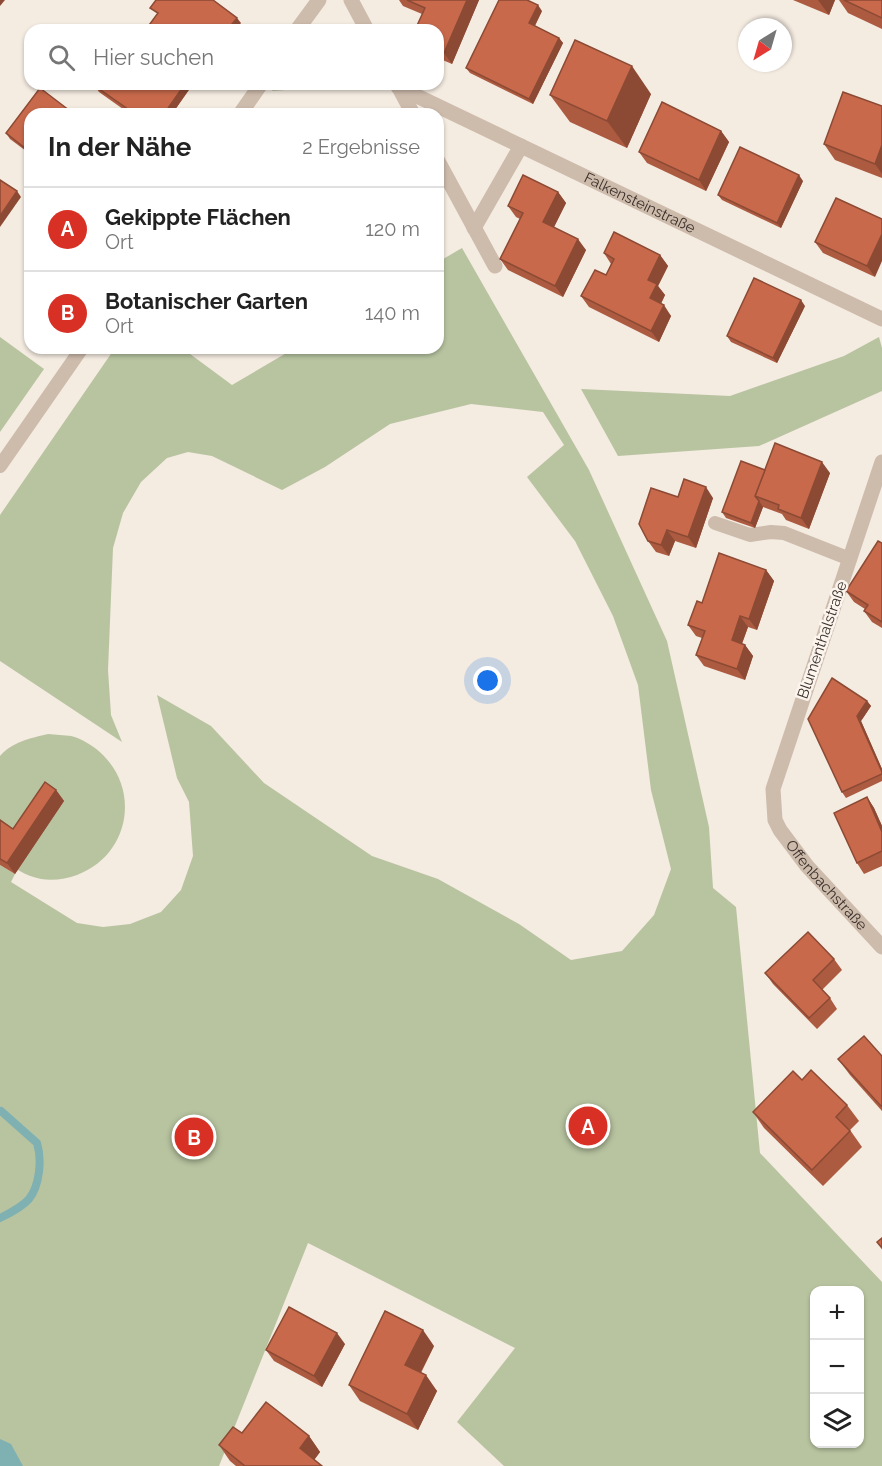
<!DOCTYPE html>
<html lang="de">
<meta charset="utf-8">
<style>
:root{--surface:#fff;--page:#f6f6f6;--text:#222;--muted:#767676;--line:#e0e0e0;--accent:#d93025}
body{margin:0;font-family:Raleway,sans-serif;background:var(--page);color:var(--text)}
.controls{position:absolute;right:18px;bottom:18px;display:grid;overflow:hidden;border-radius:12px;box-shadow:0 2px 4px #0004}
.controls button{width:54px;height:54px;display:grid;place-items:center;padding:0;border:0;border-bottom:2px solid var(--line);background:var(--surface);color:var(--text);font:30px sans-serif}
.compass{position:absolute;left:738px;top:18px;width:54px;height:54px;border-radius:50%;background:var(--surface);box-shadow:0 2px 4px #0004;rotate:217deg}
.you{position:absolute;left:488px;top:681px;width:21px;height:21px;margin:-15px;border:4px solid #fff;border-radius:50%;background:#1a73e8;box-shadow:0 0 0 9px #1a73e833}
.badge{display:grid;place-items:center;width:39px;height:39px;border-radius:50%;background:var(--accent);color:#fff;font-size:20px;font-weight:700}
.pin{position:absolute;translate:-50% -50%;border:3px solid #fff;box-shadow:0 2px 6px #0006}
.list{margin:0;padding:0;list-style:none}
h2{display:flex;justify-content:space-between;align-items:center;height:78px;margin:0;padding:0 24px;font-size:26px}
h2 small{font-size:20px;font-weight:400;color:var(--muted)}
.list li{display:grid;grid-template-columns:39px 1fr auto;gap:18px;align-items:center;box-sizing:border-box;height:84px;padding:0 24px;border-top:2px solid var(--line)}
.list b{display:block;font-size:22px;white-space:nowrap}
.list p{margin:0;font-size:20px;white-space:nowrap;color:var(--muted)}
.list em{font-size:20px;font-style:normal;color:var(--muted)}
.icon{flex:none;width:33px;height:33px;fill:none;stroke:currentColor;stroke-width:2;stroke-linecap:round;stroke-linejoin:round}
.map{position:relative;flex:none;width:882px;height:1466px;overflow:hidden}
.search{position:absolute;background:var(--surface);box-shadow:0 2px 4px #0004;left:24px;top:24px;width:420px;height:66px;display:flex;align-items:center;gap:15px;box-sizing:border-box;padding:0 21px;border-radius:18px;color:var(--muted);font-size:22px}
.panel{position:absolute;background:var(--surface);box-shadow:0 2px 4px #0004;left:24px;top:108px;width:420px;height:246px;border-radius:18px}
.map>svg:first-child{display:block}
.green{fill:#b8c4a0;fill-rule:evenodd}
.water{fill:#7fb0b2}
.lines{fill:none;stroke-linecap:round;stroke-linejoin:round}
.stream{stroke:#7fb0b2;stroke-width:8}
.lane{stroke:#cdbbac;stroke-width:14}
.street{stroke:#cdbbac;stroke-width:15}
.wall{fill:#ac5a40}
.shaded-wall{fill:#8c4a34}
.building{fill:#c8694b;stroke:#8c4a34;stroke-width:1.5}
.labels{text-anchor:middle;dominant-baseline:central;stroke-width:5;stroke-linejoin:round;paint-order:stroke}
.street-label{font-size:15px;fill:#3b302b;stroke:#fbf5ee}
</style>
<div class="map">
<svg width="882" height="1466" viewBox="0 0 882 1466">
<rect width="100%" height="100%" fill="#f4ebe1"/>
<g class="green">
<path d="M277,84H367L272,91Z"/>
<path d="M462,248L589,470L667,641L709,827L713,888L736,907L760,1153L882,1282V1466H504L457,1422L515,1348L308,1243L219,1466H0V865L15,874L11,882L77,923L103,927L130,924L161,912L181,890L193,856L189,802L177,778L157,695L211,726L264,783L372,856L438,879L519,924L571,960L622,951L654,915L671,869L651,790L638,685L613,616L575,541L527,477L564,445L543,412L471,404L390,424L325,467L282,490L212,456L188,452L167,458L141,482L123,513L113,548L108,670L111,715L122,742L0,661V515L115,348H182L232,385L295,348H438V262ZM814,1290H860V1444H814Z"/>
<path d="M0,337L44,369L0,432Z"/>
<path d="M879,337L882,348V391L759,446L618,456L581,389L730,396L844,356Z"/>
<path d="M48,734C56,735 64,735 71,736C83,739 95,747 103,755C141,793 128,856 77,875C66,879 53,881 41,879C25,876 13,867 0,858V756C12,742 31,738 48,734Z"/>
</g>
<path class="water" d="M0,1439L11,1444L23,1466H0Z"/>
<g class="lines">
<path class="stream" d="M0,1218C10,1213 21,1208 29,1199C40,1185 42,1159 37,1143L1,1111"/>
<g class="lane">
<path d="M0,466L82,348"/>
<path d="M715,523L750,535L771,532L784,533L850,559"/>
</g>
<g class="street">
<path d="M351,0L367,30"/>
<path d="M297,30L319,0"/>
<path d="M397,84L413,114"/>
<path id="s1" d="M398,87L882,319"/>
<path d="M240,114L261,84"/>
<path d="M438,161L495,266"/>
<path d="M474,228L521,146"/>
<path id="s2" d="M882,462L773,789L775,820L780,830L807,866L882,947"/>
</g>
</g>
<g class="wall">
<path d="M399,0H479L452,64L438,58V30L422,14L403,6Z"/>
<path d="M793,0H835L829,15Z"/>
<path d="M839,0H882V29L848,13Z"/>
<path d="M542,11L535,26L559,38L563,43L533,104L470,73L466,68Z"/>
<path d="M96,84H193L172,114H130L99,92L95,86Z"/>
<path d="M651,94L627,148L570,122L550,95Z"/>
<path d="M882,106V178L835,160L824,144Z"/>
<path d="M30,114V154L10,139L6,133Z"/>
<path d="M721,131L729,142L706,191L647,163L639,152Z"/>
<path d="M803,181L781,228L722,200L718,195Z"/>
<path d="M558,192L566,203L554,227L586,250L563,297L508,270L500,259L520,219L516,217L508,206Z"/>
<path d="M836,198L875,277L823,253L815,242Z"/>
<path d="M604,253L660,255L668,266L658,286L665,295L661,304L671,316L659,342L589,307L581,296L606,275L611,264Z"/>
<path d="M805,306L777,363L731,342L727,336Z"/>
<path d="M765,470L830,473L809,529L786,520L782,514L763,507L755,528L726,518L722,512Z"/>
<path d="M678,497L713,498L696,548L675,541L669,556L656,552L648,541Z"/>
<path d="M882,543V628L872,622L864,611L865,609L854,602L846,591Z"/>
<path d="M766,570L774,581L757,630L748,627L742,644L745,645L753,656L745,680L704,666L696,655L702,638L696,636L688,625L702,603Z"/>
<path d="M867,701L871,706L861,721L882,769V781L846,798L842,792Z"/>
<path d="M56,790L64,801L15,874L0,865V820L13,829Z"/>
<path d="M867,797L874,808L882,826V866L864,874L857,863Z"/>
<path d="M834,959L842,970L822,990L830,998L837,1009L817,1029L773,984L765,973Z"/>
<path d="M882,1056V1111L850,1075L838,1059Z"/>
<path d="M802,1080L847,1105L859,1121L850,1130L862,1147L823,1186L764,1128L753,1112Z"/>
<path d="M345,1344L322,1387L274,1361L266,1350Z"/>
<path d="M434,1346L421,1373L437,1391L418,1430L360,1401L349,1385Z"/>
<path d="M242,1433L309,1436L320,1452L314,1460L322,1466H236L230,1461L219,1445Z"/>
</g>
<g class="shaded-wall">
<path d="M0,0H5L0,6Z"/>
<path d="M467,0H479L452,64L444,53Z"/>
<path d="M818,0H835L829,15Z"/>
<path d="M538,5L542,11L533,29L529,23Z"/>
<path d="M237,18L241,23L236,30H227Z"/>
<path d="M559,38L563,43L533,104L529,99Z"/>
<path d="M632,66L651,94L627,148L607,121Z"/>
<path d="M185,84H193L172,114H164Z"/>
<path d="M721,131L729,142L706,191L699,180Z"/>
<path d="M882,145V174L875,164Z"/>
<path d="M799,175L803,181L781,228L777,223Z"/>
<path d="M17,191L21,197L0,227V216Z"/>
<path d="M558,192L566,203L551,233L543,222Z"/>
<path d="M882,234V261L875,277L867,266Z"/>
<path d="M578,239L586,250L563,297L555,286Z"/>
<path d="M660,255L668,266L658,286L665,295L658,309L650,298L648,280Z"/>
<path d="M801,300L805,306L777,363L773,358Z"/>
<path d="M664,305L671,316L659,342L651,331Z"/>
<path d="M822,462L830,473L809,529L801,518Z"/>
<path d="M706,487L713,498L696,548L688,537Z"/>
<path d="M759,501L763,507L755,528L751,523Z"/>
<path d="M667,530L675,541L669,556L661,545Z"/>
<path d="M766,570L774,581L757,630L749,619Z"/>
<path d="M740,616L748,627L739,651L732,640Z"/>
<path d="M745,645L753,656L745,680L737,669Z"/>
<path d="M867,701L871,706L861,721L882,769V772L857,716Z"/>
<path d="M56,790L64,801L15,874L7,863Z"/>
<path d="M867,797L874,808L882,826V832Z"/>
<path d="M423,1330L434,1346L416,1381L405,1365Z"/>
<path d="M337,1333L345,1344L322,1387L314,1376Z"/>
<path d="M426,1375L437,1391L418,1430L407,1414Z"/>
<path d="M309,1436L320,1452L311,1464L300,1448Z"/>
</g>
<g class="building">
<path d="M156,0H213L237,18L227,30H149L147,28L158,13L150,8Z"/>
<path d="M407,0H467L444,53L438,50V30H415L425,8Z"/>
<path d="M499,0H527L538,5L529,23L559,38L529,99L466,68Z"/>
<path d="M844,0H882V18Z"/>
<path d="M575,40L632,66L607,121L550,95Z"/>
<path d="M96,84H185L164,114H135L95,86Z"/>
<path d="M40,88L74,114H30V152L6,133Z"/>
<path d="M843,92L882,106V145L875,164L824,144Z"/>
<path d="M662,102L721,131L699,180L639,152Z"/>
<path d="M740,147L799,175L777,223L718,195Z"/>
<path d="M523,175L558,192L543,222L578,239L555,286L500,259L523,213L508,206Z"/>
<path d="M0,180L17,191L0,216Z"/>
<path d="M836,198L882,219V234L867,266L815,242Z"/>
<path d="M614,232L660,255L648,280L657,284L650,298L664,305L651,331L581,296L595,270L606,275L614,259L604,253Z"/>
<path d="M754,278L801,300L773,358L727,336Z"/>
<path d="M775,443L822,462L801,518L778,509L779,505L755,496Z"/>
<path d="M741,461L765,470L755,496L759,501L751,523L722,512Z"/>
<path d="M684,479L706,487L688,537L667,530L661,545L648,541L639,524L651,488L678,497Z"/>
<path d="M878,541L882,543V622L864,611L868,605L846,591Z"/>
<path d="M719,553L766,570L749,619L740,616L732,640L745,645L737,669L696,655L705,631L688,625L697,601L702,603Z"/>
<path d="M832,678L867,701L857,716L882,772V774L842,792L808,719Z"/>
<path d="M45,782L56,790L7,863L0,859V820L13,829Z"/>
<path d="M867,797L882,832V851L857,863L834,813Z"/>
<path d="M808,932L834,959L813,980L830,998L809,1018L765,973Z"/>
<path d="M864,1036L882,1056V1107L838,1059Z"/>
<path d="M811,1070L847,1105L836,1117L850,1131L812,1170L753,1112L793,1071L802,1080Z"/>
<path d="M882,1238V1248L877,1242Z"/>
<path d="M289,1307L337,1333L314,1376L266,1350Z"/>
<path d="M385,1311L423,1330L405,1365L426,1375L407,1414L349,1385Z"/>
<path d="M266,1402L309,1436L300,1448L322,1466H245L219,1445L233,1427L242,1433Z"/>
</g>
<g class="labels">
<g class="street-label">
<text stroke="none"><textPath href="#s1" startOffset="268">Falkensteinstraße</textPath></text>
<text transform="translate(822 640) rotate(-71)">Blumenthalstraße</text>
<text stroke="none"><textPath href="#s2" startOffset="459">Offenbachstraße</textPath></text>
</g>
</g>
</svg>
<div class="controls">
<button>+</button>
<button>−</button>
<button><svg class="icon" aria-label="layers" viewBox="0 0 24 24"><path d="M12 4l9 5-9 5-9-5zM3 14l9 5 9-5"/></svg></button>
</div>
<svg class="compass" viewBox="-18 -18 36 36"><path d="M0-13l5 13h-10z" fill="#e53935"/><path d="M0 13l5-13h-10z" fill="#767676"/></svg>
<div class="you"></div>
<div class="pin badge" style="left:588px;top:1126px">A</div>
<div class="pin badge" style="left:194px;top:1137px">B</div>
<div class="search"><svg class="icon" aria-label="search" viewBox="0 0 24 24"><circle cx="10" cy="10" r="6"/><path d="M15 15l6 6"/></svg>Hier suchen</div>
<section class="panel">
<h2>In der Nähe<small>2 Ergebnisse</small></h2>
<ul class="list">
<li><span class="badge">A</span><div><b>Gekippte Flächen</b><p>Ort</p></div><em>120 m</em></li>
<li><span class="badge">B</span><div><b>Botanischer Garten</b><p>Ort</p></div><em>140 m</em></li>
</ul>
</section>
</div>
